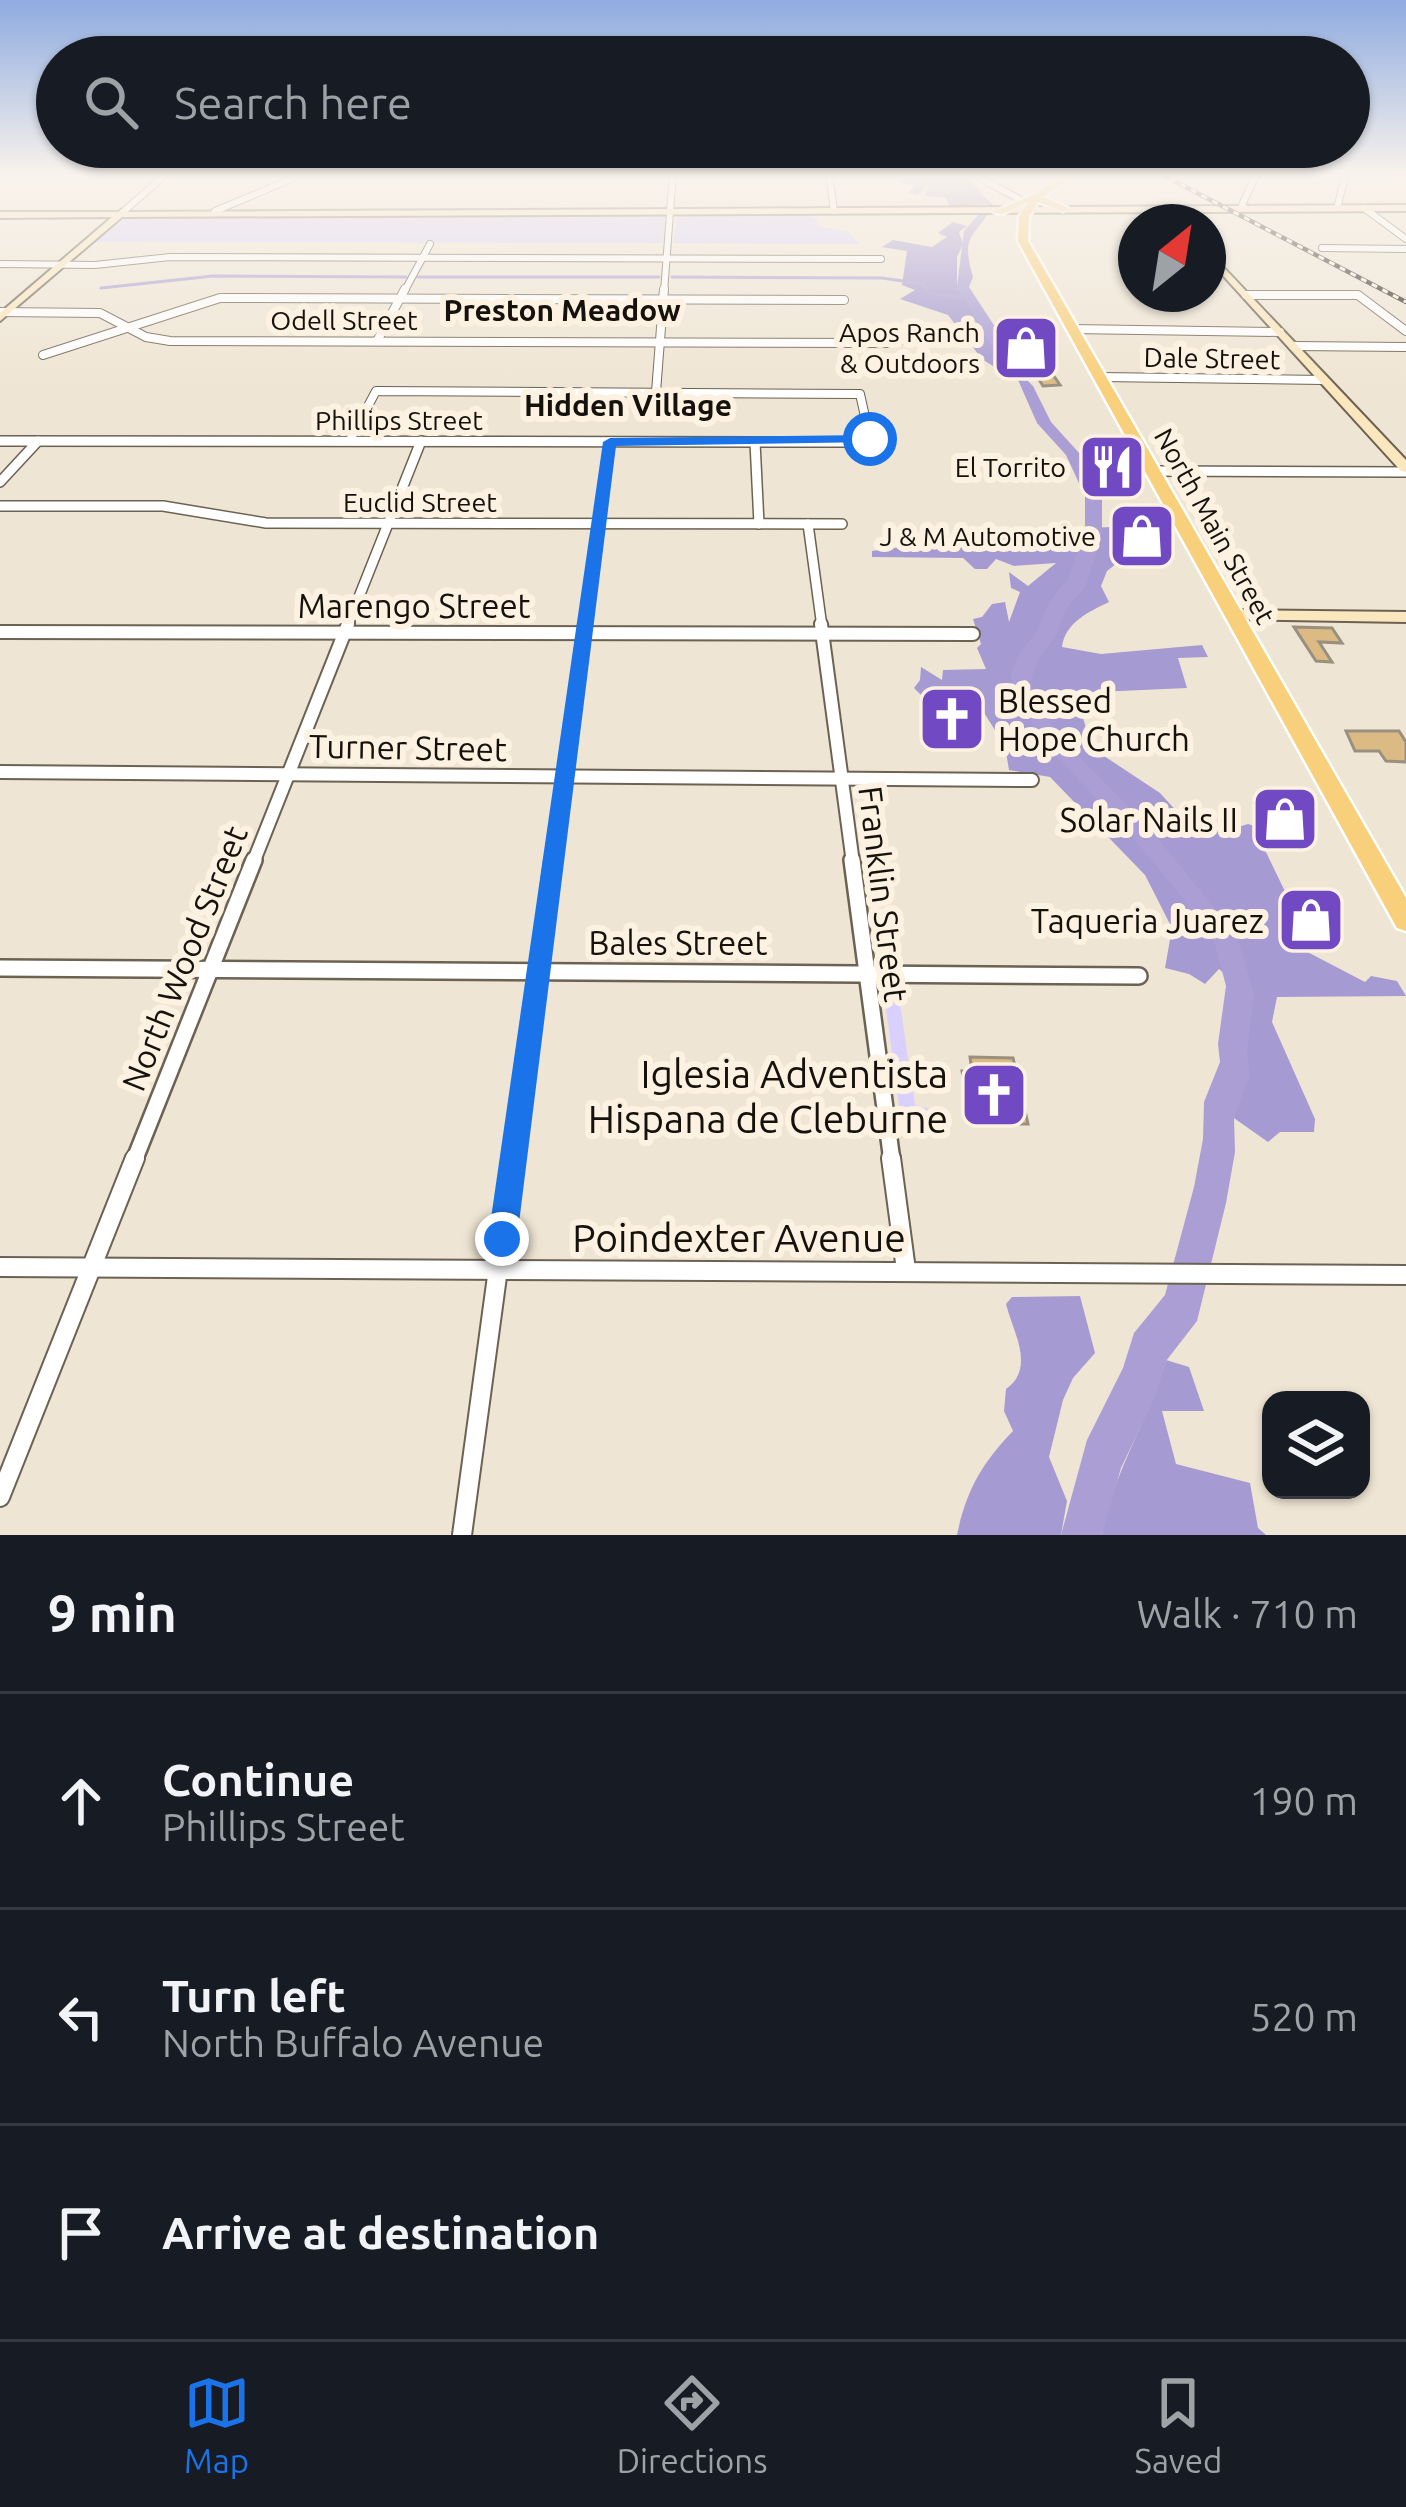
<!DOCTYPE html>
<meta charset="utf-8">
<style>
:root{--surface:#171b24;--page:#242831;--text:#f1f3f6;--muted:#9ea1a6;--line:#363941;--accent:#1a73e8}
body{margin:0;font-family:Ubuntu,sans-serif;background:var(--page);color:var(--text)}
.controls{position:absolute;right:36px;bottom:36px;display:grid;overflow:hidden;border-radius:24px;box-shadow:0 3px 9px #0004}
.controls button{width:108px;height:108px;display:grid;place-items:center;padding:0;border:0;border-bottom:3px solid var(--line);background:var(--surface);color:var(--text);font:60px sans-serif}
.compass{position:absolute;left:1118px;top:204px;width:108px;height:108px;border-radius:50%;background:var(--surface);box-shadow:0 3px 9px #0004;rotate:30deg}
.stop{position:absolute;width:36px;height:36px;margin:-27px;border:9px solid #1a73e8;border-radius:50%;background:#fff}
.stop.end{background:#1a73e8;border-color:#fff;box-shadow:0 3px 12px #0008}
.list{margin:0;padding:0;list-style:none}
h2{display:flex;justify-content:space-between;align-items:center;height:156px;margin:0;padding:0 48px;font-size:51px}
h2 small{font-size:39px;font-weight:400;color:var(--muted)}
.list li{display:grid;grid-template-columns:78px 1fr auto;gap:36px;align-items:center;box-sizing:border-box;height:216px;padding:0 48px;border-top:3px solid var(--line)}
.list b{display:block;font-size:45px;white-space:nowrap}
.list p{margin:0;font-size:39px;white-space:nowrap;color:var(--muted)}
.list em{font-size:39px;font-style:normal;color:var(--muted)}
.icon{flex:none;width:66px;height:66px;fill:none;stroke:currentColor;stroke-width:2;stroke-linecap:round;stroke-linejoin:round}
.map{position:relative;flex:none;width:1406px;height:1535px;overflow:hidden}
.search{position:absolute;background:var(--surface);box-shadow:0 3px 9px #0004;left:36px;right:36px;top:36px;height:132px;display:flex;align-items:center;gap:30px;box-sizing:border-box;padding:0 42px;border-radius:66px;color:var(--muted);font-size:45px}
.sheet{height:804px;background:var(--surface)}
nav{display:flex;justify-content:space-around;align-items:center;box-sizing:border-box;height:168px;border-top:3px solid var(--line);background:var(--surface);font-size:33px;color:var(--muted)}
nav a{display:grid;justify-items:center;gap:6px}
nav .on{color:var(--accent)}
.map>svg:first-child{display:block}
.green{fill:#d9d0fd}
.forest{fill:#a69ad2}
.water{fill:#aa9ed5}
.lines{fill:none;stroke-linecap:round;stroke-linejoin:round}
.stream{stroke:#aa9ed5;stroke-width:3}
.building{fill:#dcba84;stroke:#999080;stroke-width:3}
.street-far5-casing{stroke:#6c6254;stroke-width:8}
.street-far4-casing{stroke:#6c6254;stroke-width:10}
.street-far3-casing{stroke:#6c6254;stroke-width:12}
.street-far2-casing{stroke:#6c6254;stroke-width:16}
.street-far1-casing{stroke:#6c6254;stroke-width:20}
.street-casing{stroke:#6c6254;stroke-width:22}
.secondary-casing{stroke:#6c6254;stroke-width:4}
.primary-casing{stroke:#fff;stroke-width:5}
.street-far5{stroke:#fff;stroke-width:6}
.street-far4{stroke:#fff;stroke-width:8}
.street-far3{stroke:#fff;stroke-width:9}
.street-far2{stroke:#fff;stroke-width:12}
.street-far1{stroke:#fff;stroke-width:15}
.street{stroke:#fff;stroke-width:18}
.secondary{fill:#fbe7bd;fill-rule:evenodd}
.primary{fill:#f8cf7b;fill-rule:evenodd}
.rail-casing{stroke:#302b25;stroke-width:4.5}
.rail{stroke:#fdf2e1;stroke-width:3;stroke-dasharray:6;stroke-linecap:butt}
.route{fill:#1a73e8}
.labels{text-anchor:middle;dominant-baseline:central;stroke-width:12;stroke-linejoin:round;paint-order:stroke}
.far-street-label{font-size:27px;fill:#15110c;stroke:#fdf2e1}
.far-poi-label{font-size:27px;fill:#15110c;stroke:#fdf2e1;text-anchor:end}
.far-neighbourhood-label{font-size:30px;font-weight:bold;fill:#15110c;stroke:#fdf2e1}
.street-label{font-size:33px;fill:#15110c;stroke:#fdf2e1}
.poi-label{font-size:33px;fill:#15110c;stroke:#fdf2e1;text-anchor:end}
.near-poi-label{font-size:39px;fill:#15110c;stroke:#fdf2e1;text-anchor:end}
.near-street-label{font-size:39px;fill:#15110c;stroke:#fdf2e1}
</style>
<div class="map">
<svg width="1406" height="1535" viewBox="0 0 1406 1535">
<rect width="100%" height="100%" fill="#efe5d4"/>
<g class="green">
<path d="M659,214L665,216L663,243L95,242L129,216Z"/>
<path d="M678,214H803L816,218L818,226L848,232L860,244L673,243Z"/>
<path d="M888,984H902L911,992L910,996L899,997L915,1105L930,1109L922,1116H905L900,1112L884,994Z"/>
</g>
<g class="forest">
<path d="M901,173H962L988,204L950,207L946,198L925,196L929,183L918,195L909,193L914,185L900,183L907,176Z"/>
<path d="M953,222L967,226L959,232L963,244L957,257V286L1010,369L1007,375L982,359L948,315L900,299L915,290L902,285L907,251L882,247L893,240L932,247L947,237L938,233Z"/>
<path d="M1112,527V548L1121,560L1107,571L1101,586L1109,602C1088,612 1065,623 1062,647L1101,654L1202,645L1208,657L1178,658L1187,688L1075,693L1089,737L1101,754L1160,793L1181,816L1198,823L1211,820L1229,830L1248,824L1295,838L1264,837L1263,846L1296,914L1287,920L1294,945L1365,982L1371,976L1397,981L1406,996L1277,997L1272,1022L1315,1119L1314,1132H1280L1268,1142L1231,1116L1230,979L1219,969L1205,984L1189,974L1165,968L1172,928L1145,875L1050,777L1009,770L1005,746L976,700L949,693L921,695L914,688L920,680L921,667L942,680L943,670L986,669L977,648L981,644L973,619L982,617L992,604L1005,602L1009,622L1020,592L1011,588L1009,572L1028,586L1056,563L1014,566L996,559L987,569H975L963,558L872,557V551L895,548L915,537L953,541L963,536L1021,534L1060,542L1065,538L1060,529Z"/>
<path d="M1080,1296L1095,1353L1073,1378L1063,1400L1049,1457L1067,1501L1061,1535H957C966,1491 982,1463 1013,1431L1004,1411L1006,1389C1036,1368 1013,1332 1006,1304L1012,1297Z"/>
<path d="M1166,1360L1189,1367L1204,1411H1162L1176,1464L1250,1483L1258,1528L1266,1535H1102C1113,1472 1149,1420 1166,1360Z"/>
</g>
<path class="water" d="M962,173H982L971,182L993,205C975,239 960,232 973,277L969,287L999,333L1009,362L1033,386L1051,422L1080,454L1102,497V535L1086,586L1066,609L1056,636L1040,657L1031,679L1033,690L1056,733L1147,825L1216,910L1239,942L1254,994L1247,1053L1250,1075L1234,1118L1235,1152L1226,1203L1197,1321L1166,1361L1156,1395L1121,1468L1102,1535H1061L1087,1440L1123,1368L1134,1333L1165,1295L1194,1187L1203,1139L1204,1102L1220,1062L1218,1044L1226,986L1215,944L1182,897L1128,832L1040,739L1013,690L1011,673L1021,651L1037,631L1049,602L1068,579L1085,531V496L1066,455L1037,423L1018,380L1000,360L957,286L964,231L988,204Z"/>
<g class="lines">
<g class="stream">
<path d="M418,277H659"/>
<path d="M672,277L882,278L924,284L929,293L965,298"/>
<path d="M101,288L213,276L406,277"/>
</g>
</g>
<g class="building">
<path d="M1012,336H1026L1060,385L1043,386Z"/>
<path d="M1294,627L1332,628L1342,643L1319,642L1332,662L1316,661Z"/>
<path d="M1346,731H1399L1406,742V762L1386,761L1379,751H1355Z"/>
<path d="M1255,808H1297L1306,813L1315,830H1301L1298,824L1263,823Z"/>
<path d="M970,1057L1013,1058L1028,1124H983L982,1119H971L962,1071H972Z"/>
</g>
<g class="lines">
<defs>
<g id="street-far5">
<path d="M829,173L834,211"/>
<path d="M971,173L1021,200"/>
<path d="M1245,208L1242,205L1257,173"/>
<path d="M1337,208L1346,173"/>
<path d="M1364,208L1406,239"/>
<path d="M215,211L306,173"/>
<path d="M123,212L167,173"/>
<path d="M1322,248L1406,249"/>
<path d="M0,264L95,265L170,257L881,259"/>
<path d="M404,292L430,244"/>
<path d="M664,292L673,173"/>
</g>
<g id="street-far4">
<path d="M1246,295H1358L1406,331"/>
<path d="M0,312L100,313L146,337L170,341L888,343L909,338"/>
<path d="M1072,329L1280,332"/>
<path d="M377,341L405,289"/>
<path d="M1293,346L1406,347"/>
<path d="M43,355L220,298L844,300"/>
<path d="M1100,377L1324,380"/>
<path d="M656,392L664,289"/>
<path d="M350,440L376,391L860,394L870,439L865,440"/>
</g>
<g id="street-far3">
<path d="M0,441L860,442L870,437"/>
<path d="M755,442L759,524"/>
<path d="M1153,471L1406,472"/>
<path d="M0,482L38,441"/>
<path d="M0,506H163L266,523L842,524"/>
<path d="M808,524L822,627"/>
<path d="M347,627L421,441"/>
<path d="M585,627L610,442"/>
</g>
<g id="street-far2">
<path d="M821,624L853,863"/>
<path d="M0,632L973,634"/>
<path d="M0,772L1032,780"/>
<path d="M253,863L348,624"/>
<path d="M553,863L585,624"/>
</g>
<g id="street-far1">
<path d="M852,860L892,1161"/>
<path d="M0,968L1139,976"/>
<path d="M134,1161L254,860"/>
<path d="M513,1161L553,860"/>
</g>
<g id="street">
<path d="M891,1158L906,1270"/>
<path d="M0,1267L1406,1275"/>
<path d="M0,1497L135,1158"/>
<path d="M462,1535L513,1158"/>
</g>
<g id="secondary">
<path d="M1406,205V211L122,217L0,321V313L112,217L0,218V212H118L123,209L127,212Z"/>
<path d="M1208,251L1406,460V472L1401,471L1208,259Z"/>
<path d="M1234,610L1406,612V622L1229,619L1226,615L1229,611Z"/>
</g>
<path id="primary" d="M1067,173H1079L1043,197L1068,208L1063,211L1038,202L1029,217L1028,241L1406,898V931L1397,928L1018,241L1019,217L1028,202L1002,214L994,212L1035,194Z"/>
</defs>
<use href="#street-far5" class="street-far5-casing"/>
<use href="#street-far4" class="street-far4-casing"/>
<use href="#street-far3" class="street-far3-casing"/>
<use href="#street-far2" class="street-far2-casing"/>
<use href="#street-far1" class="street-far1-casing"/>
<use href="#street" class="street-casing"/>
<use href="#secondary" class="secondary-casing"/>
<use href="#primary" class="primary-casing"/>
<use href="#street-far5" class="street-far5"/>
<use href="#street-far4" class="street-far4"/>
<use href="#street-far3" class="street-far3"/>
<use href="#street-far2" class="street-far2"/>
<use href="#street-far1" class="street-far1"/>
<use href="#street" class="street"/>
<use href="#secondary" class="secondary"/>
<use href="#primary" class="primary"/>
<defs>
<path id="rail" d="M1159,173L1406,302"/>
</defs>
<use href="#rail" class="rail-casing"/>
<use href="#rail" class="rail"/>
</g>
<linearGradient id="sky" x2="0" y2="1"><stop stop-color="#8fabe0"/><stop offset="0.45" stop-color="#f8f3ec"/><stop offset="1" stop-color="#f8f3ec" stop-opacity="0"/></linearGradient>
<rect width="1406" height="388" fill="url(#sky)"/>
<path class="route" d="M870,435L875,442L616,446L517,1239L513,1249L502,1253L492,1249L488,1239L603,442L610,438Z"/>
<defs>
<symbol id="shop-square" viewBox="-11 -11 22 22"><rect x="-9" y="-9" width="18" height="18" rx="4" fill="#7149c2" stroke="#fdf2e1"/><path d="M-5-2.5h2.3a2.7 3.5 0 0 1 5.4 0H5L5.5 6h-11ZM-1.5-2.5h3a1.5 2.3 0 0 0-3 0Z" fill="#fff"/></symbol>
<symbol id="restaurant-square" viewBox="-11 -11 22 22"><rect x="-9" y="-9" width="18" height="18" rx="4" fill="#7149c2" stroke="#fdf2e1"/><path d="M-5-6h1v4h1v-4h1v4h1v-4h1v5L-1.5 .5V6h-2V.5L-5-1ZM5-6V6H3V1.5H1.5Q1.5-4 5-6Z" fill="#fff"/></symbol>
<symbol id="church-square" viewBox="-11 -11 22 22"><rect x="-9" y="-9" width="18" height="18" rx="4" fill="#7149c2" stroke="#fdf2e1"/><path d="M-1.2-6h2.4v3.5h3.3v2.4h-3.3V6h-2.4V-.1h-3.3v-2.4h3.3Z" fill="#fff"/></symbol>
</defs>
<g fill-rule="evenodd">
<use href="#shop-square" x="988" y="310" width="76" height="76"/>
<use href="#restaurant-square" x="1074" y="429" width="76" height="76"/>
<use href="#shop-square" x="1104" y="498" width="76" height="76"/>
<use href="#church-square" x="914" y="681" width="76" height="76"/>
<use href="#shop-square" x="1247" y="781" width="76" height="76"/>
<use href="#shop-square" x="1273" y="882" width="76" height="76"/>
<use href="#church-square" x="956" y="1057" width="76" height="76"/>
</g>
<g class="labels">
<g class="far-street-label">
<text x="344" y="320">Odell Street</text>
<text transform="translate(1212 358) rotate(1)">Dale Street</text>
<text x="399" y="420">Phillips Street</text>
<text x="420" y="502">Euclid Street</text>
<text transform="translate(1215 526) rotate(61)">North Main Street</text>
</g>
<g class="far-poi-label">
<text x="980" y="332">Apos Ranch<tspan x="980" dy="31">&amp; Outdoors</tspan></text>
<text x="1066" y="467">El Torrito</text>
<text x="1096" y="536">J &amp; M Automotive</text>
</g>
<g class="far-neighbourhood-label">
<text x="562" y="310">Preston Meadow</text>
<text x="628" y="405">Hidden Village</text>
</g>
<g class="street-label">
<text x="414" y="605">Marengo Street</text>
<text transform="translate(408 747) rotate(1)">Turner Street</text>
<text transform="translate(884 894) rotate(83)">Franklin Street</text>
<text x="678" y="942">Bales Street</text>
<text transform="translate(184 958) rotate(-68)">North Wood Street</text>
</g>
<g class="poi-label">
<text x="998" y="700" text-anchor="start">Blessed<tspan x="998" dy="38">Hope Church</tspan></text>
<text x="1238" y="819">Solar Nails II</text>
<text x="1264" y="920">Taqueria Juarez</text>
</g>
<g class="near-poi-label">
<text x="948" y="1073">Iglesia Adventista<tspan x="948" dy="45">Hispana de Cleburne</tspan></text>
</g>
<g class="near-street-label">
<text x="739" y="1237">Poindexter Avenue</text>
</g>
</g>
</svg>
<div class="controls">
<button><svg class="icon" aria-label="layers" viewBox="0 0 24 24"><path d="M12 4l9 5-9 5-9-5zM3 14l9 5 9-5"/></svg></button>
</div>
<svg class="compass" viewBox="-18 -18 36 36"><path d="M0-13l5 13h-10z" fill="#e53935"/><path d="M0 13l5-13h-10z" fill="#9ea1a6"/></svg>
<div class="stop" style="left:870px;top:439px"></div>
<div class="stop end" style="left:502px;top:1239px"></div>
<div class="search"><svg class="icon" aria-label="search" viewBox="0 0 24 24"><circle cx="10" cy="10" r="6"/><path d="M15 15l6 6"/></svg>Search here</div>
</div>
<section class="sheet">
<h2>9 min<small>Walk · 710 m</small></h2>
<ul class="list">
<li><svg class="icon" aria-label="ahead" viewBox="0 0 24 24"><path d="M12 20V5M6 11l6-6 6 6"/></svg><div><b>Continue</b><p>Phillips Street</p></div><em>190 m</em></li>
<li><svg class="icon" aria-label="left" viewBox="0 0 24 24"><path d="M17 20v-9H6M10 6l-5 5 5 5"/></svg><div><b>Turn left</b><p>North Buffalo Avenue</p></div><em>520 m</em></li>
<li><svg class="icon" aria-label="arrive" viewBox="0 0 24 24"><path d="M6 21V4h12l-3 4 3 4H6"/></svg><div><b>Arrive at destination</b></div></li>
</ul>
</section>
<nav>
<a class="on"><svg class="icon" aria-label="map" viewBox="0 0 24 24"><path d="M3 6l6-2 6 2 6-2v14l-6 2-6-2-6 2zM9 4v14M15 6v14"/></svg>Map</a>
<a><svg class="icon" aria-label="directions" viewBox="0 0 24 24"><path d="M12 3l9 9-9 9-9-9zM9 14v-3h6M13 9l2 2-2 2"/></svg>Directions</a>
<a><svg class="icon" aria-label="saved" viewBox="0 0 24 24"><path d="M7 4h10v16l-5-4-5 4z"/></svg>Saved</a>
</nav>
